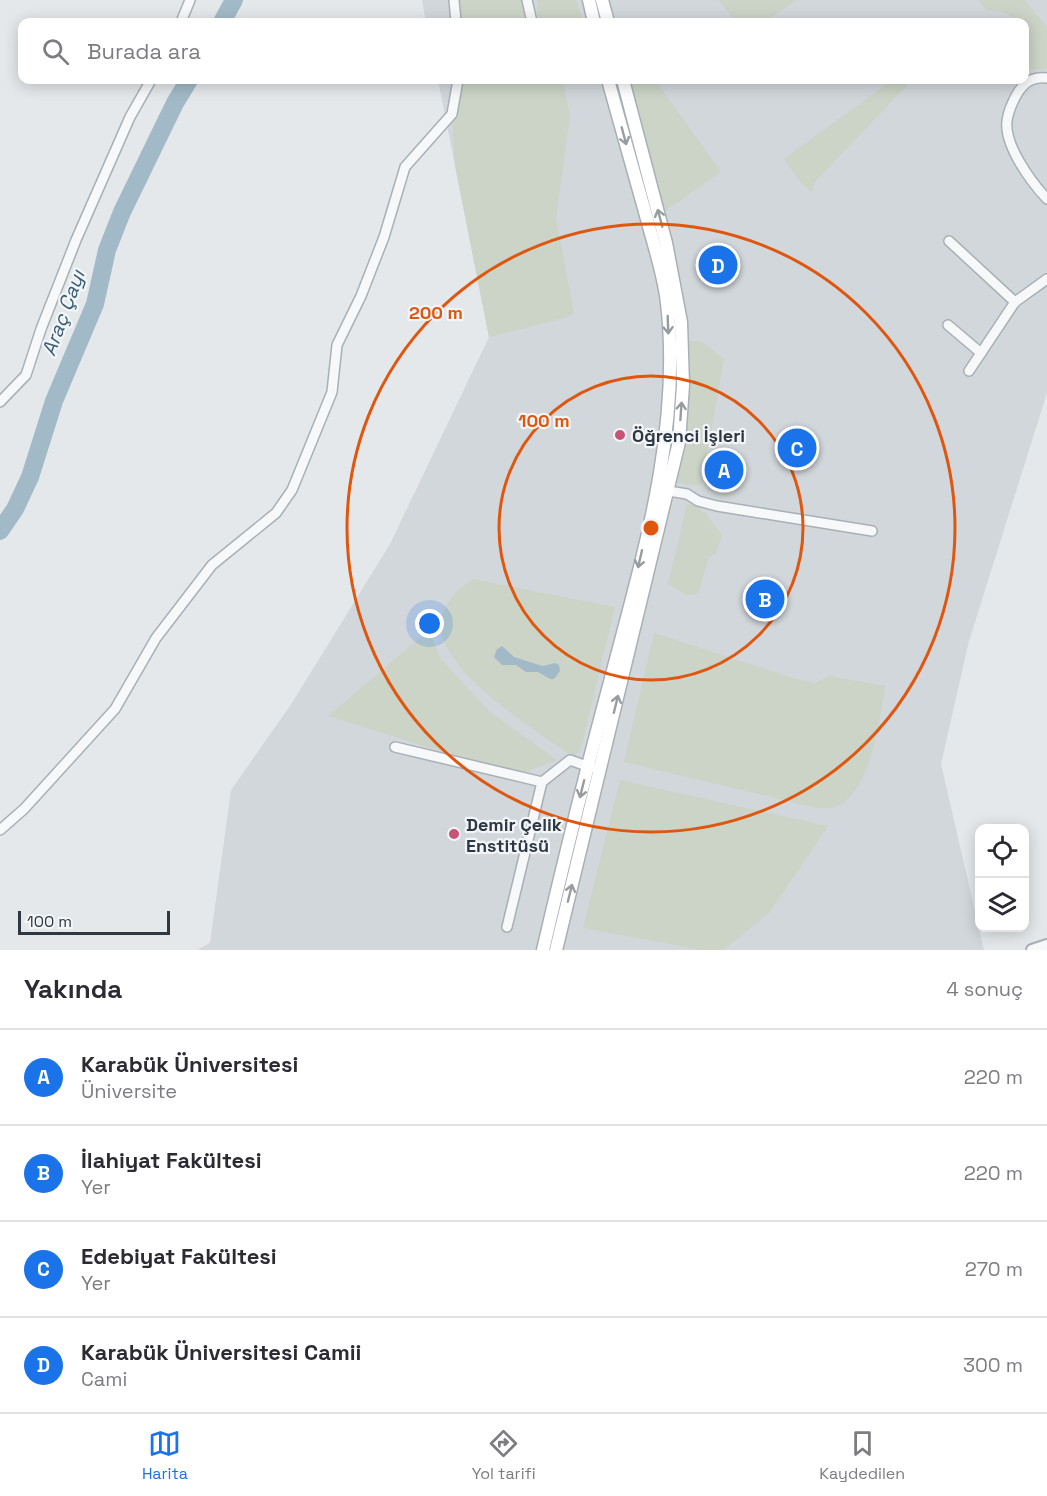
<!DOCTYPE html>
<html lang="tr">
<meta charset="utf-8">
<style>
:root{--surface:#fff;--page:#f2f2f3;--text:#2b2b33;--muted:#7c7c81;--line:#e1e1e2;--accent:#1a73e8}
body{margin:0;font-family:"Space Grotesk",sans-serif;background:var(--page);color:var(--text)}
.controls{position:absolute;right:18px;bottom:18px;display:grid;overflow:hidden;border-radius:12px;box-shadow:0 3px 15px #0003}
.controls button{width:54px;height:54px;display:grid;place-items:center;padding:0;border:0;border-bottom:2px solid var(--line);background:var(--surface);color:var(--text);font:30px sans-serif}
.scale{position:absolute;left:18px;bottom:15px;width:152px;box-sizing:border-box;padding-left:6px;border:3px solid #2d3842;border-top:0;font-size:16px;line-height:21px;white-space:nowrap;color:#2d3842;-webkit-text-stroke:4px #f3f6f8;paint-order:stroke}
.you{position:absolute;left:430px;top:624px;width:21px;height:21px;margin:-15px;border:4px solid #fff;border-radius:50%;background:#1a73e8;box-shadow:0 0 0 9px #1a73e833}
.badge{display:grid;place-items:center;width:39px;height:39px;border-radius:50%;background:var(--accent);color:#fff;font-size:20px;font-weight:700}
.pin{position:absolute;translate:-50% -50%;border:3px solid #fff;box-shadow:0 2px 6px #0006}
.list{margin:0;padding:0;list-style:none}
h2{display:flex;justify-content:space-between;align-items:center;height:78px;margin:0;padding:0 24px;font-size:26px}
h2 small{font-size:20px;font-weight:400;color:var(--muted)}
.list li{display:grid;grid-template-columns:39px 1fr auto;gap:18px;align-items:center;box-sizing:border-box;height:96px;padding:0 24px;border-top:2px solid var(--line)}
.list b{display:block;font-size:22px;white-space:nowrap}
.list p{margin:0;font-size:20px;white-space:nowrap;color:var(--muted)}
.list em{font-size:20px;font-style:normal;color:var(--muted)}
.icon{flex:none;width:33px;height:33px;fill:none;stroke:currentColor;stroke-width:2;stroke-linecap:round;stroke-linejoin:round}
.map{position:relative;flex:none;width:1047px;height:950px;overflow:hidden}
.search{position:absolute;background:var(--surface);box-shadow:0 3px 15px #0003;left:18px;right:18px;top:18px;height:66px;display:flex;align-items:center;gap:15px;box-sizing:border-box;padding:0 21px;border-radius:12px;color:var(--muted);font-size:22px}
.sheet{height:462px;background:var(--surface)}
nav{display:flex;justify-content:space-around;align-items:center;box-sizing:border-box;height:84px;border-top:2px solid var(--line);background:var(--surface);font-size:16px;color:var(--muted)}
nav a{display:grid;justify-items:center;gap:3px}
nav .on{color:var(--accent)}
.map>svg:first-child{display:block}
.built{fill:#d2d7dc}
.green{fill:#cbd4c6}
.water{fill:#a2bac7}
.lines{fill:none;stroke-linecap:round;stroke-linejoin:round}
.river{stroke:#a2bac7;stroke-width:18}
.minor-casing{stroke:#a9b0b5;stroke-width:12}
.tertiary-casing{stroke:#a9b0b5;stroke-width:14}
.secondary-casing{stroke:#a9b0b5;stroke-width:15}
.minor{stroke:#f6f8f9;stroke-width:9}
.tertiary{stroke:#f6f8f9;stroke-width:10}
.secondary{stroke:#fff;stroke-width:12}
.oneway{stroke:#969ca0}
.ring{fill:none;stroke:#df570f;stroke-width:3}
.poi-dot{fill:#c55476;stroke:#f3f6f8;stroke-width:2}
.labels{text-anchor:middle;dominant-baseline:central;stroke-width:4.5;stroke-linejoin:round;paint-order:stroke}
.poi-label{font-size:18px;font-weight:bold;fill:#2d3842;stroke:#f3f6f8;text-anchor:start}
.water-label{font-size:20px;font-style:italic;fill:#3a5c73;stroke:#f3f6f8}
.centre{fill:#df570f;stroke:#f3f6f8;stroke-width:3}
.ring-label{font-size:18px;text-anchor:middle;font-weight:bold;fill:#df570f;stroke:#f3f6f8;stroke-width:4.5;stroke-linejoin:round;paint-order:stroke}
</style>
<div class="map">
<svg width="1047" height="950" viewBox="0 0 1047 950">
<rect width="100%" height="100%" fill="#e4e8eb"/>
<path class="built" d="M422,0H1047V393L969,641L941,764L984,950H197L210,943L231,790L292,703L390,544L489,337L438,80H1024V22H426Z"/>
<g class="green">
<path d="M454,0H527L532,22H456Z"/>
<path d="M537,0H576L583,22H537Z"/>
<path d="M719,0H796L765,22H735Z"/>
<path d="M979,0H1025L1047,27V69L1032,70L1025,64L1029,50L1025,32L1024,22H1018C1009,13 1000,10 987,11Z"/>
<path d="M458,80H563L570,116L556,218L574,313L564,318L489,337L455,166L452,114Z"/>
<path d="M629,80H655L721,172L665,211Z"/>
<path d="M892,80H912L815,182L812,192L801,183L784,159Z"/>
<path d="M689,340L702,342L724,359L701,486L677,483L687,441L690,377Z"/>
<path d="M687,504L701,506V512H705L722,536L715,555L709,557L698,594L686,595L668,584Z"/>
<path d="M473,579L615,607L581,749L575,755L569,754C535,731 442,671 441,627C440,607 457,589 473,579Z"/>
<path d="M429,630L440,658L490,712L557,760L523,773L446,753L328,716Z"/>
<path d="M654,633L790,677L815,683L829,676L885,686C880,719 871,799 831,808C827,808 821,808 817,808L624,762Z"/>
<path d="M620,780L828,826L769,913L723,950H702L583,928Z"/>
</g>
<path class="water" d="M502,646L514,657L536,664L543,666L555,663L559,665L560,671L554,679H550L538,672H526L516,665H502L494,657L497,649Z"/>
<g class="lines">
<g class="river">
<path d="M222,22L234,0"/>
<path d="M0,531L15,509L30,477L54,401L95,304L107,250L122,212L175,103L189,80"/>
</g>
<defs>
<g id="minor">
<path d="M454,0L456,22"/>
<path d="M527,0L532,22"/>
<path d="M181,22L190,0"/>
<path d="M1047,78C1033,76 1024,82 1017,94C1013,101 1008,113 1007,121C1004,145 1031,182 1047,199"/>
<path d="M949,241L1015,302"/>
<path d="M948,325L981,353"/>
<path d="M969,371L1015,302L1047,279"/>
<path d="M0,402L26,375L41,329L76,240L130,117L151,80"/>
<path d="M662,490L687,494L698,501L717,506L872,531"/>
<path d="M395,747L542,782"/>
<path d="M0,830L24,809L115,709L156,638L212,565L276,513L292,490L332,392L337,345L361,296L384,237L405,167L452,114L458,80"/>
<path d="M507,927L542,782L570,760L592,768"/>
</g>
<path id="tertiary" d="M1032,950L1047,945"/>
<g id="secondary">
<path d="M589,0L594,22"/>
<path d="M602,0L608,22"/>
<path d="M543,950C564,860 586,771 610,682C642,559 682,431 667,303C664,275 654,246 647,219C634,173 621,126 608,80"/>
<path d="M556,950L679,442L683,385L681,322L666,243L623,80"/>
</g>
</defs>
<use href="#minor" class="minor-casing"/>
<use href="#tertiary" class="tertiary-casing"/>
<use href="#secondary" class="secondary-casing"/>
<use href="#minor" class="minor"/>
<use href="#tertiary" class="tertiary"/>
<use href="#secondary" class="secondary"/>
</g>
<defs><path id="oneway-shaft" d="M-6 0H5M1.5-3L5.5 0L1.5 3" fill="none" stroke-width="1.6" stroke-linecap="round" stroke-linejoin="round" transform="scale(1.5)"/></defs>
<g class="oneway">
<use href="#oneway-shaft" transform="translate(624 136) rotate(75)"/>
<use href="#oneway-shaft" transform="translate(660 218) rotate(-105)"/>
<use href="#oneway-shaft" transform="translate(668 325) rotate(88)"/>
<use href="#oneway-shaft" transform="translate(681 411) rotate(-86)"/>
<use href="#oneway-shaft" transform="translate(640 559) rotate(103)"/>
<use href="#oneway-shaft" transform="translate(616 704) rotate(-76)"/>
<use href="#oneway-shaft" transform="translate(582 789) rotate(104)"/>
<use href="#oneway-shaft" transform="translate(570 893) rotate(-76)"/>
</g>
<g class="ring">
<circle cx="651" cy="528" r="152"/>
<circle cx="651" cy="528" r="304"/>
</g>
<g class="poi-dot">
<circle cx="620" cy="435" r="6"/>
<circle cx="454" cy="834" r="6"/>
</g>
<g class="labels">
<g class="poi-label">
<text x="632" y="435">Öğrenci İşleri</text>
<text x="466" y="824">Demir Çelik<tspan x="466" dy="21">Enstitüsü</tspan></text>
</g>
<g class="water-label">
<text transform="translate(63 313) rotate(-70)">Araç Çayı</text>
</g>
</g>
<circle cx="651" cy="528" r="9" class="centre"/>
<g class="ring-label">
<text x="436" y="319">200 m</text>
<text x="544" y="427">100 m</text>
</g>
</svg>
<div class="controls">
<button><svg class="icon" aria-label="locate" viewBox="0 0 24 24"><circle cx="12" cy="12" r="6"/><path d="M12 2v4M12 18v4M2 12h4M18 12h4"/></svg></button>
<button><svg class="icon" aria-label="layers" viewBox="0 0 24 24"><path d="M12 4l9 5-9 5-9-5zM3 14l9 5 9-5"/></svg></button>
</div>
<div class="scale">100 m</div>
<div class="you"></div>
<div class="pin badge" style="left:724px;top:470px">A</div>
<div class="pin badge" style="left:765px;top:599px">B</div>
<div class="pin badge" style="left:797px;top:448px">C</div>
<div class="pin badge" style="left:718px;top:265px">D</div>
<div class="search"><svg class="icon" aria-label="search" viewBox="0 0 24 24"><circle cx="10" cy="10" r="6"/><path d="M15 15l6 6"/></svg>Burada ara</div>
</div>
<section class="sheet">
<h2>Yakında<small>4 sonuç</small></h2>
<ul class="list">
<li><span class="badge">A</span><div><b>Karabük Üniversitesi</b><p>Üniversite</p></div><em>220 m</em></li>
<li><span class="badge">B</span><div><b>İlahiyat Fakültesi</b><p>Yer</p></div><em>220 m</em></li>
<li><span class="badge">C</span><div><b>Edebiyat Fakültesi</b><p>Yer</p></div><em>270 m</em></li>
<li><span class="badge">D</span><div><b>Karabük Üniversitesi Camii</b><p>Cami</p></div><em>300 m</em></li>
</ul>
</section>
<nav>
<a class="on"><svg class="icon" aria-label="map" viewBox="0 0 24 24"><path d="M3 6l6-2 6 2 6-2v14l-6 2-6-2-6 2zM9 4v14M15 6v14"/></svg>Harita</a>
<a><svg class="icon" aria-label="directions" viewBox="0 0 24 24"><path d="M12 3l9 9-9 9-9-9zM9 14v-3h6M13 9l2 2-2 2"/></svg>Yol tarifi</a>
<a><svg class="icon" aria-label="saved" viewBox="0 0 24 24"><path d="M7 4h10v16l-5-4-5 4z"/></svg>Kaydedilen</a>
</nav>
